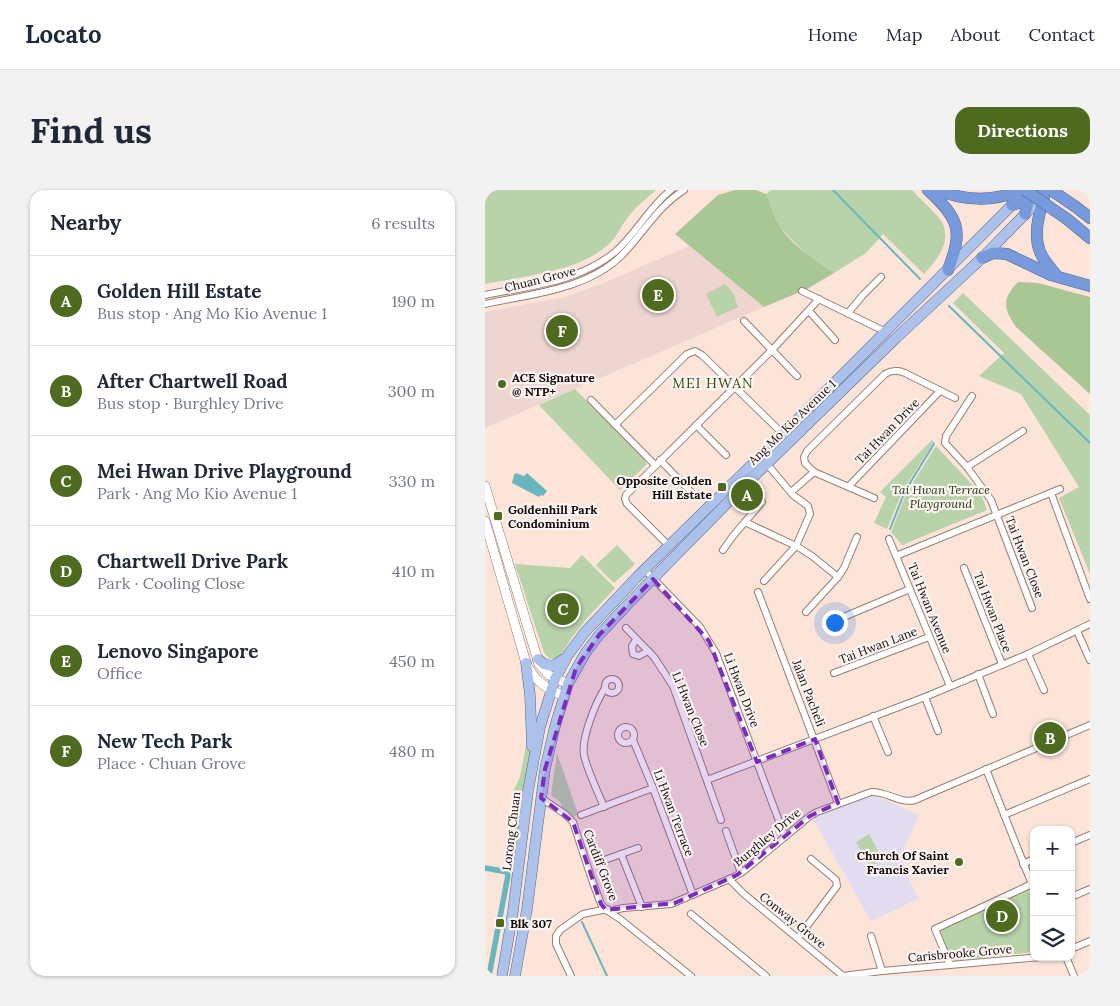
<!DOCTYPE html>
<meta charset="utf-8">
<style>
:root{--surface:#fff;--page:#f2f2f3;--text:#1f2937;--muted:#747a83;--line:#e0e1e3;--accent:#4e6a1e}
body{margin:0;font-family:Lora,serif;background:var(--page);color:var(--text)}
.controls{position:absolute;right:15px;bottom:15px;display:grid;overflow:hidden;border-radius:10px;box-shadow:0 1px 4px #0004}
.controls button{width:45px;height:45px;display:grid;place-items:center;padding:0;border:0;border-bottom:1px solid var(--line);background:var(--surface);color:var(--text);font:25px sans-serif}
.you{position:absolute;left:349px;top:432px;width:18px;height:18px;margin:-12px;border:4px solid #fff;border-radius:50%;background:#1a73e8;box-shadow:0 0 0 8px #1a73e833}
.badge{display:grid;place-items:center;width:32px;height:32px;border-radius:50%;background:var(--accent);color:#fff;font-size:16px;font-weight:700}
.pin{position:absolute;translate:-50% -50%;border:2px solid #fff;box-shadow:0 1px 5px #0006}
.list{margin:0;padding:0;list-style:none}
h2{display:flex;justify-content:space-between;align-items:center;height:65px;margin:0;padding:0 20px;font-size:21px}
h2 small{font-size:16px;font-weight:400;color:var(--muted)}
.list li{display:grid;grid-template-columns:32px 1fr auto;gap:15px;align-items:center;box-sizing:border-box;height:90px;padding:0 20px;border-top:1px solid var(--line)}
.list b{display:block;font-size:19px;white-space:nowrap}
.list p{margin:0;font-size:16px;white-space:nowrap;color:var(--muted)}
.list em{font-size:16px;font-style:normal;color:var(--muted)}
.icon{flex:none;width:28px;height:28px;fill:none;stroke:currentColor;stroke-width:2;stroke-linecap:round;stroke-linejoin:round}
.map{position:relative;flex:none;width:605px;height:786px;overflow:hidden;border-radius:15px}
header{display:flex;align-items:center;gap:30px;box-sizing:border-box;height:70px;padding:0 25px;background:var(--surface);border-bottom:1px solid var(--line)}
header strong{font-size:24px}
nav{display:flex;gap:28px;margin-inline-start:auto;font-size:18px}
.intro{display:flex;align-items:center;justify-content:space-between;box-sizing:border-box;height:120px;padding:0 30px}
h1{margin:0;font-size:35px}
.button{padding:12px 22px;border-radius:15px;background:var(--accent);color:#fff;font-size:18px;font-weight:700}
main{display:flex;gap:30px;padding:0 30px}
aside{flex:1;background:var(--surface);border-radius:15px;box-shadow:0 1px 4px #0004}
.map>svg:first-child{display:block}
.commercial{fill:#eed5d0}
.education{fill:#e2dcf1}
.green{fill:#b8d2a9}
.forest{fill:#a8c795}
.water{fill:#69b6be}
.lines{fill:none;stroke-linecap:round;stroke-linejoin:round}
.stream{stroke:#69b6be;stroke-width:2}
.canal{stroke:#69b6be;stroke-width:5.5}
.minor-casing{stroke:#987d71;stroke-width:8}
.secondary-casing{stroke:#987d71;stroke-width:10}
.primary-casing{stroke:#546791;stroke-width:11}
.motorway-casing{stroke:#546791;stroke-width:12}
.minor{stroke:#fff;stroke-width:6}
.secondary{stroke:#fff;stroke-width:9}
.primary{stroke:#adc2ea;stroke-width:10}
.motorway{stroke:#779adc;stroke-width:11}
.motorway-bridge-casing{stroke:#546791;stroke-width:12;stroke-linecap:butt}
.motorway-bridge{stroke:#779adc;stroke-width:11}
.marked{fill:#7b2cbf;fill-opacity:0.2;stroke:#7b2cbf;stroke-width:4;stroke-dasharray:10 6;stroke-linejoin:round}
.poi-dot{fill:#4e6a1e;stroke:#fcf5f3;stroke-width:2}
.labels{text-anchor:middle;dominant-baseline:central;stroke-width:4.5;stroke-linejoin:round;paint-order:stroke}
.street-label{font-size:12px;fill:#120905;stroke:#fcf5f3}
.poi-label{font-size:12px;font-weight:bold;fill:#120905;stroke:#fcf5f3;text-anchor:start}
.park-label{font-size:12px;font-style:italic;fill:#173200;stroke:#fcf5f3}
.neighbourhood-label{font-size:14px;letter-spacing:1px;fill:#334b00;stroke:#fcf5f3}
</style>
<header>
<strong>Locato</strong>
<nav><a>Home</a><a>Map</a><a>About</a><a>Contact</a></nav>
</header>
<div class="intro"><h1>Find us</h1><a class="button">Directions</a></div>
<main>
<aside>
<h2>Nearby<small>6 results</small></h2>
<ul class="list">
<li><span class="badge">A</span><div><b>Golden Hill Estate</b><p>Bus stop · Ang Mo Kio Avenue 1</p></div><em>190 m</em></li>
<li><span class="badge">B</span><div><b>After Chartwell Road</b><p>Bus stop · Burghley Drive</p></div><em>300 m</em></li>
<li><span class="badge">C</span><div><b>Mei Hwan Drive Playground</b><p>Park · Ang Mo Kio Avenue 1</p></div><em>330 m</em></li>
<li><span class="badge">D</span><div><b>Chartwell Drive Park</b><p>Park · Cooling Close</p></div><em>410 m</em></li>
<li><span class="badge">E</span><div><b>Lenovo Singapore</b><p>Office</p></div><em>450 m</em></li>
<li><span class="badge">F</span><div><b>New Tech Park</b><p>Place · Chuan Grove</p></div><em>480 m</em></li>
</ul>
</aside>
<div class="map">
<svg width="605" height="786" viewBox="0 0 605 786">
<rect width="100%" height="100%" fill="#fce4d9"/>
<path class="commercial" d="M204,56L279,117L0,238V122L80,107L116,94Z"/>
<path class="education" d="M385,605H390L434,625L415,668L433,709L386,731L327,627Z"/>
<g class="green">
<path d="M0,0H171C160,10 149,18 141,30C134,39 132,47 123,55C92,82 40,86 0,94Z"/>
<path d="M286,0H427C432,6 454,26 457,32C467,52 452,70 439,84L398,44L381,63L349,83L323,66L305,48L294,36L281,4Z"/>
<path d="M240,94L248,103L253,117L232,127L221,104Z"/>
<path d="M478,103L605,225V384L574,308L594,297L536,204L494,186L519,163L468,113Z"/>
<path d="M90,199L161,271V275L135,300L54,215Z"/>
<path d="M447,250L449,252L418,300L402,339L389,333L401,307L395,302Z"/>
<path d="M451,256L496,304L502,320L417,355L406,342L421,304Z"/>
<path d="M132,355L150,374L129,393L111,375Z"/>
<path d="M97,365L130,398L103,427L88,446L74,468L65,469L59,463L30,374L85,378Z"/>
<path d="M49,546L35,656L28,651L30,633L28,602L35,587L42,550Z"/>
<path d="M72,563L93,624L88,627L77,618L76,613L66,605Z"/>
<path d="M384,644L398,670L385,677L371,652Z"/>
<path d="M543,699L549,713V762L468,771L455,743L456,739Z"/>
</g>
<g class="forest">
<path d="M250,0H271L281,4C286,14 289,27 295,37C308,56 329,70 349,83L322,99L279,117L190,44L233,5Z"/>
<path d="M533,92L553,93L605,107V204L531,137C518,119 517,108 533,92Z"/>
</g>
<path class="water" d="M31,283L39,286L42,283L62,301L58,306L56,305L54,307L27,293L29,285Z"/>
<g class="lines">
<g class="stream">
<path d="M348,0L435,89"/>
<path d="M464,116L605,253"/>
<path d="M405,339L420,301L449,254"/>
<path d="M97,732L122,786"/>
</g>
<path class="canal" d="M0,678L22,682L23,685L4,786"/>
<defs>
<g id="minor">
<path d="M317,101L401,142"/>
<path d="M0,105C44,96 94,92 130,62C151,44 164,17 186,0"/>
<path d="M0,114C45,104 101,100 136,66C158,44 172,17 199,0"/>
<path d="M324,121L350,150"/>
<path d="M363,123L378,105L396,87"/>
<path d="M259,131L312,186"/>
<path d="M487,206L461,246L460,253L482,277L506,310L547,418"/>
<path d="M106,210L170,275"/>
<path d="M130,235L202,164L210,161L217,165L298,244"/>
<path d="M211,235L241,265"/>
<path d="M175,270L206,302"/>
<path d="M482,277L538,241"/>
<path d="M364,296L455,201"/>
<path d="M306,302L329,282"/>
<path d="M566,303L605,409"/>
<path d="M389,308L329,282L320,273L319,267L322,261L400,184C407,180 412,180 420,183L470,208"/>
<path d="M260,332L313,357L327,366L353,387"/>
<path d="M404,349L465,496"/>
<path d="M184,356L142,314L140,309L141,305L287,160L334,109"/>
<path d="M238,360L248,346L277,312"/>
<path d="M411,366L575,299"/>
<path d="M479,378L517,474"/>
<path d="M160,380L215,437L231,463L300,647"/>
<path d="M279,391L311,356L325,324L323,316L308,305L282,274"/>
<path d="M273,402L353,613"/>
<path d="M321,422L353,387L359,378L372,347"/>
<path d="M361,426L425,399"/>
<path d="M141,438L169,467L188,496L236,630"/>
<path d="M592,441L605,470"/>
<path d="M151,450L147,456L148,464L154,466L163,461"/>
<path d="M543,464L559,500"/>
<path d="M349,483L444,447"/>
<path d="M493,484L508,524"/>
<circle cx="127" cy="496" r="7"/>
<path d="M440,507L453,541"/>
<path d="M388,526L403,562"/>
<circle cx="141" cy="545" r="8"/>
<path d="M148,550L168,598L208,705"/>
<path d="M501,579L548,697"/>
<path d="M222,590L440,507L543,464L605,434"/>
<path d="M56,608L80,624L88,632L107,690L116,714L121,720L135,729L206,786"/>
<path d="M119,617C113,602 102,580 99,565C96,548 111,512 120,498"/>
<path d="M96,625L168,598"/>
<path d="M519,625L605,589"/>
<path d="M241,641L256,683"/>
<path d="M586,653L605,645"/>
<path d="M136,664L157,717"/>
<path d="M114,672L153,658"/>
<path d="M538,674L549,669"/>
<path d="M244,689L259,704L358,786"/>
<path d="M586,707L605,699"/>
<path d="M121,720L126,721L138,718L186,714L249,687L260,680L325,626L332,622L386,602C402,601 414,614 430,610L605,535"/>
<path d="M206,724L281,786"/>
<path d="M386,746L397,781"/>
<path d="M313,748L352,696L351,690L326,669"/>
<path d="M586,759L605,751"/>
<path d="M581,767L589,786"/>
<path d="M465,775L450,739L547,694"/>
<path d="M86,786L71,754V746L75,740L98,724L122,719"/>
<path d="M358,786L397,781L556,767"/>
</g>
<g id="secondary">
<path d="M0,296L54,474L64,485L83,494"/>
<path d="M0,331L41,473C49,491 62,499 79,506"/>
</g>
<g id="primary">
<path d="M53,469L59,474L68,476L79,469"/>
<path d="M41,473L45,505L47,556"/>
<path d="M17,786L28,721L43,601L55,537L70,489L83,465L100,442L152,387L298,244L532,10"/>
<path d="M30,786L42,719L60,579L70,536L83,494L101,462L114,445L143,414L256,299L411,148L497,68L559,5"/>
</g>
<g id="motorway">
<path d="M443,0C475,29 478,41 463,80"/>
<path d="M453,0C479,11 509,12 536,0"/>
<path d="M561,0C555,21 546,46 557,66C561,73 567,80 572,86"/>
<path d="M527,15L556,5"/>
<path d="M591,17L605,28"/>
<path d="M540,24L545,4"/>
<path d="M582,29L605,48"/>
<path d="M497,68L508,63L522,64L566,85L605,96"/>
</g>
</defs>
<use href="#minor" class="minor-casing"/>
<use href="#secondary" class="secondary-casing"/>
<use href="#primary" class="primary-casing"/>
<use href="#motorway" class="motorway-casing"/>
<use href="#minor" class="minor"/>
<use href="#secondary" class="secondary"/>
<use href="#primary" class="primary"/>
<use href="#motorway" class="motorway"/>
<defs>
<g id="motorway-bridge">
<path d="M540,0L582,29"/>
<path d="M566,0L591,17"/>
</g>
</defs>
<use href="#motorway-bridge" class="motorway-bridge-casing"/>
<use href="#motorway-bridge" class="motorway-bridge"/>
</g>
<path class="marked" d="M168,389L224,451L272,572L330,549L353,613L325,626L252,685L190,713L121,720L116,714L88,632L56,608L60,579L91,478L114,445Z"/>
<g class="poi-dot">
<circle cx="17" cy="194" r="5"/>
<rect x="232" y="292" width="10" height="10" rx="2.5"/>
<rect x="8" y="321" width="10" height="10" rx="2.5"/>
<circle cx="474" cy="672" r="5"/>
<rect x="10" y="728" width="10" height="10" rx="2.5"/>
</g>
<g class="labels">
<g class="street-label">
<text transform="translate(55 89) rotate(-14)">Chuan Grove</text>
<text transform="translate(307 232) rotate(-44)">Ang Mo Kio Avenue 1</text>
<text transform="translate(402 241) rotate(-46)">Tai Hwan Drive</text>
<text transform="translate(540 367) rotate(69)">Tai Hwan Close</text>
<text transform="translate(445 418) rotate(68)">Tai Hwan Avenue</text>
<text transform="translate(508 422) rotate(69)">Tai Hwan Place</text>
<text transform="translate(393 455) rotate(-21)">Tai Hwan Lane</text>
<text transform="translate(257 500) rotate(69)">Li Hwan Drive</text>
<text transform="translate(324 503) rotate(69)">Jalan Pacheli</text>
<text transform="translate(206 519) rotate(68)">Li Hwan Close</text>
<text transform="translate(189 623) rotate(69)">Li Hwan Terrace</text>
<text transform="translate(26 641) rotate(-83)">Lorong Chuan</text>
<text transform="translate(282 647) rotate(-40)">Burghley Drive</text>
<text transform="translate(116 675) rotate(69)">Cardiff Grove</text>
<text transform="translate(308 730) rotate(39)">Conway Grove</text>
<text transform="translate(475 763) rotate(-5)">Carisbrooke Grove</text>
</g>
<g class="poi-label">
<text x="27" y="187">ACE Signature<tspan x="27" dy="14">@ NTP+</tspan></text>
<text x="227" y="290" text-anchor="end">Opposite Golden<tspan x="227" dy="14">Hill Estate</tspan></text>
<text x="23" y="319">Goldenhill Park<tspan x="23" dy="14">Condominium</tspan></text>
<text x="464" y="665" text-anchor="end">Church Of Saint<tspan x="464" dy="14">Francis Xavier</tspan></text>
<text x="25" y="733">Blk 307</text>
</g>
<g class="park-label">
<text x="456" y="299">Tai Hwan Terrace<tspan x="456" dy="14">Playground</tspan></text>
</g>
<g class="neighbourhood-label">
<text x="228" y="193">MEI HWAN</text>
</g>
</g>
</svg>
<div class="controls">
<button>+</button>
<button>−</button>
<button><svg class="icon" aria-label="layers" viewBox="0 0 24 24"><path d="M12 4l9 5-9 5-9-5zM3 14l9 5 9-5"/></svg></button>
</div>
<div class="you"></div>
<div class="pin badge" style="left:262px;top:305px">A</div>
<div class="pin badge" style="left:565px;top:548px">B</div>
<div class="pin badge" style="left:78px;top:419px">C</div>
<div class="pin badge" style="left:517px;top:726px">D</div>
<div class="pin badge" style="left:173px;top:105px">E</div>
<div class="pin badge" style="left:77px;top:141px">F</div>
</div>
</main>
